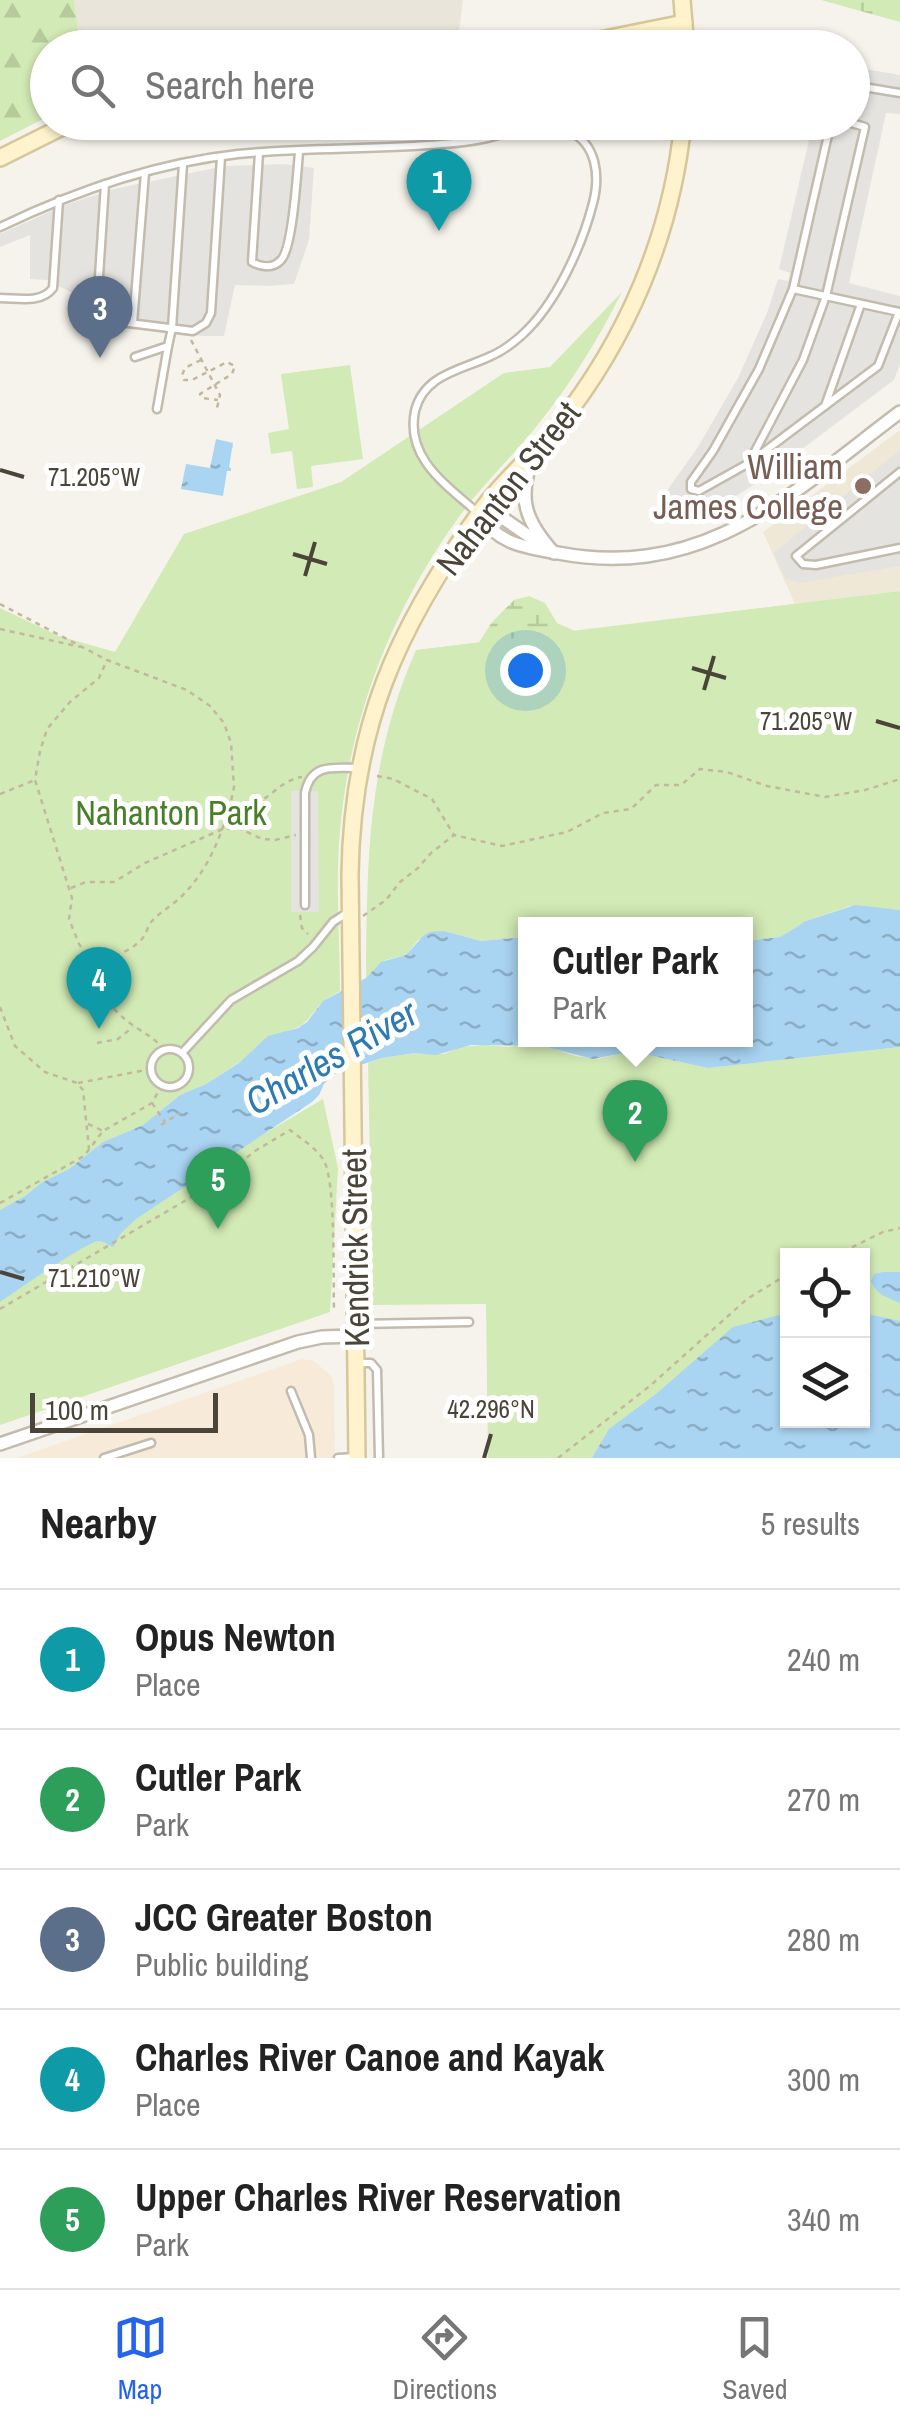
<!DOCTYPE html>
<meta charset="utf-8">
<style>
:root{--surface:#fff;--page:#f6f6f6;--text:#222;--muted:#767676;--line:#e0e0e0;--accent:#2563eb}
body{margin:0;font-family:"Archivo Narrow",sans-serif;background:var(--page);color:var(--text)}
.controls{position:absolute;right:30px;bottom:30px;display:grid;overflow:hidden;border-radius:0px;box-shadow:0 2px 8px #0004}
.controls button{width:90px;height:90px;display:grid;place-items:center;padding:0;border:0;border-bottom:2px solid var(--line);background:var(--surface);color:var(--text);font:50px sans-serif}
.scale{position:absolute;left:30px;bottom:25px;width:188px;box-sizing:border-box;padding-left:10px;border:5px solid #4b4439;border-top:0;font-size:28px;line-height:35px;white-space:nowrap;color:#4b4439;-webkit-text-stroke:8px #fff;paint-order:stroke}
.you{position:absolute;left:525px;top:670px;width:35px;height:35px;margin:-25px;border:8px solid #fff;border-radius:50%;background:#1a73e8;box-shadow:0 0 0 15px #1a73e833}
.badge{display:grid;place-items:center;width:65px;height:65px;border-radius:50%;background:var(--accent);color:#fff;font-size:32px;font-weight:700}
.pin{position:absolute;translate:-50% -82px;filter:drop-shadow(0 2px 5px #0008)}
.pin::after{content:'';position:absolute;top:52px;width:35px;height:30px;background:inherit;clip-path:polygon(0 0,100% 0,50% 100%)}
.popup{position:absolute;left:518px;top:917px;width:235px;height:130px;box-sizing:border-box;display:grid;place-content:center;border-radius:0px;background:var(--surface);filter:drop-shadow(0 2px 8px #0005);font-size:32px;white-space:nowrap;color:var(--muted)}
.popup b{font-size:38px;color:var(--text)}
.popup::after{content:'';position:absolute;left:50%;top:100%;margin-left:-20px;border:20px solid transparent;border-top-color:var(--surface)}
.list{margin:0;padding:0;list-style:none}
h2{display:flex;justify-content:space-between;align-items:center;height:130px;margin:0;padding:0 40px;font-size:42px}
h2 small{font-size:32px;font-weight:400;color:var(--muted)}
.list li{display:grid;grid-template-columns:65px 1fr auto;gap:30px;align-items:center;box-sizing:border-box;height:140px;padding:0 40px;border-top:2px solid var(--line)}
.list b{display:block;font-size:38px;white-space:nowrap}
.list p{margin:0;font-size:32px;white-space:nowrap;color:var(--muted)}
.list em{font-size:32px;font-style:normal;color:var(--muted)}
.icon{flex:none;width:55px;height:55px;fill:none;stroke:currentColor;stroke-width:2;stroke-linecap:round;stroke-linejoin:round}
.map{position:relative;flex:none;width:900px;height:1458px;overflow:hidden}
.search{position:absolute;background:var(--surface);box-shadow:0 2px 8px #0004;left:30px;right:30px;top:30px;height:110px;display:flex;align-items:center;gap:25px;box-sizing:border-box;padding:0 35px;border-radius:55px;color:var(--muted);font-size:38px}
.sheet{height:830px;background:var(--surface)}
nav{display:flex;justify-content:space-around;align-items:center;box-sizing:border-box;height:140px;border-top:2px solid var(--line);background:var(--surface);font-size:28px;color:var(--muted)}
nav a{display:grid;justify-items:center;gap:5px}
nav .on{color:var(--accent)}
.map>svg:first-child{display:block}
.residential{fill:#eae5da}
.commercial{fill:#f7ead8}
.education{fill:#efe8d6}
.forest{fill:url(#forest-firs)}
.wetland{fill:url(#wetland-marsh)}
.park{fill:#d2eab5;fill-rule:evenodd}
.parking{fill:#e5e3e0}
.water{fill:url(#water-ripples)}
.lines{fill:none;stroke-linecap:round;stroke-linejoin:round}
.lane-casing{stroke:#c2bbae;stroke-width:11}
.street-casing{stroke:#c2bbae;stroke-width:16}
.secondary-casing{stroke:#d6c79b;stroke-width:20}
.path{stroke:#c4b79f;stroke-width:2.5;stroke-dasharray:5 5;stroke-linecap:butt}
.lane{stroke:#fff;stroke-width:6}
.street{stroke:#fff;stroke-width:11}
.secondary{stroke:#fff3cd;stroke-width:15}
.ticks{fill:none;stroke:#4b4439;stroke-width:4}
.education-dot{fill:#8d6e63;stroke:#fff;stroke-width:4}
.labels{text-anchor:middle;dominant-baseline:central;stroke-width:10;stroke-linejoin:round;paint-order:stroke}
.education-label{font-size:35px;fill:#785e54;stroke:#fff;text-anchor:end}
.street-label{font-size:35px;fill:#4b4439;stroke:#fff}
.park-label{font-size:35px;fill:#4a7f2a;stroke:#fff}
.water-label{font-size:38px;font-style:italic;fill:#2e7ab2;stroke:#fff}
.ticks-label{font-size:25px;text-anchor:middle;fill:#4b4439;stroke:#fff;stroke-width:10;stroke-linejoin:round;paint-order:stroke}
</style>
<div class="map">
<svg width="900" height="1458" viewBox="0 0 900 1458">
<defs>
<pattern id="forest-firs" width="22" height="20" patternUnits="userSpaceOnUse" patternTransform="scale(2.5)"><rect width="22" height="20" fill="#d2eab5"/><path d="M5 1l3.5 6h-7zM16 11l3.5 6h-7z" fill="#b6ca9c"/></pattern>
<pattern id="wetland-marsh" width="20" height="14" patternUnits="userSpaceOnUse" patternTransform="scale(2.5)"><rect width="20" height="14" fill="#d2eab5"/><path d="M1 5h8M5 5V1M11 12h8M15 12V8" fill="none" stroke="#b6ca9c"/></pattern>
<pattern id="water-ripples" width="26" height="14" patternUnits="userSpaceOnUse" patternTransform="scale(2.5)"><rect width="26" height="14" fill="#a9d4f2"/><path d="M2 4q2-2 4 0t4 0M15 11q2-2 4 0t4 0" fill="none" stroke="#8caec5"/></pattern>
</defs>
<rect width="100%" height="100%" fill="#f6f3ec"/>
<path class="residential" d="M74,0H463L457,48L80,47Z"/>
<path class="commercial" d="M302,1359L314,1361L332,1377L334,1385L335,1458H17Z"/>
<path class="education" d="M900,430V591L795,604L763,532Z"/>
<path class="forest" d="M0,0H74L80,47L48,48L47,117L0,141Z"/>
<g class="wetland">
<path d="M821,0H900V22Z"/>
<path d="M529,596L545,603L557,623L609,646L462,669L492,622L514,600Z"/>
</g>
<g class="park">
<path d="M622,292C598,340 570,385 536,427C512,457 484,483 461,514C393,607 350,715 340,831C335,884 340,938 340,991C331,996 323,1000 317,1008C308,1019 304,1027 289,1030L206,1084L180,1095L143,1125L103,1142L69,1169L41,1183L25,1196L0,1210V608L59,636L115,652L184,534L341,482L504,373L550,367Z"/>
<path d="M350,365L363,459L311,466L313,487L297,489L292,451L271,454L268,433L289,429L281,374Z"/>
<path d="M900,591V910L850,906L806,921L780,937L745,941V924H525V937L481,941L444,931L418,940L406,955L386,960L377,966L366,978C367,860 367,761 416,650Z"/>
<path d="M531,1044L552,1048L575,1056L598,1059L619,1054H644L708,1068L900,1047V1458H488L486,1304L373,1305L368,1063L382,1058L415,1053L444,1054L461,1047L484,1045L509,1047ZM788,1256H862V1420H788Z"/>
<path d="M323,1099L338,1168L330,1312L0,1425V1290Z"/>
</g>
<g class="parking">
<path d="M853,67L900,75V114L886,113L849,283L900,296V364L894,380L761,480L730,500L687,517L684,509L682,511L669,503L673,498L666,492L698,447L738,378L767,313L778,279L788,281L790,273L779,269L813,123L852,122Z"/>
<path d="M284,164L314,168L309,240L294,284L269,286L235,285L224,336H203L96,326L84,299L47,280L30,279V235L0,247V234L65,205L114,189L224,166Z"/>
<path d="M900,450V566L799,583L785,578L774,553Z"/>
<path d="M291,791H318L319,912H291Z"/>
</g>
<g class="water">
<path d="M216,439L233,443L229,467L231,468V471H227L223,496L181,489L186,464L210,468Z"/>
<path d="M855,905L900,910V1047L708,1068L644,1054H619L593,1059L543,1046L471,1045L436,1055L415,1053L382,1058L336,1073L324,1084L319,1095L312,1102L136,1219L121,1233L113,1247C108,1245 104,1241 99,1241C89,1240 13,1293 0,1302V1210L25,1196L41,1183L69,1169L103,1142L143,1125L180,1095L206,1084L239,1063L268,1036L298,1028L307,1022L323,1001L366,978L381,962L406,955L424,935L430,932L444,931L481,941L525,937V1040H745V941L780,937L806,921Z"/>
<path d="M884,1272H900V1303C886,1296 877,1296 871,1281L874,1274Z"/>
<path d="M787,1313L788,1420H862L863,1313L900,1321V1458H592L609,1429L656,1394L733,1327Z"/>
</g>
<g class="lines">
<defs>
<g id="lane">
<path d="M852,85L900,93"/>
<path d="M831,122L793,289L759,369L713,451L691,482V489L699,491L749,463L878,366L899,312"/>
<path d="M259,153L252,262C261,267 273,269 281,260C293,248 297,173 299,152"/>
<path d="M105,184L98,292L101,308L113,321L193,331L206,323L211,313L221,157"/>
<path d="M0,227C75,191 155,163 238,154C306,147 375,150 442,144C458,143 473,141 487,138C514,132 542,119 569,131C597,144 600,176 593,203C582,246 556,304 522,335C513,343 503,351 491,356C462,370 424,374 415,411C405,459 448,486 479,514"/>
<path d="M793,289L899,312"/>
<path d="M0,298C18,298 41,304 53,288L59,200"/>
<path d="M133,323L145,173"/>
<path d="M135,357L168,346L172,328L183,164"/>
<path d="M825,406L861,304"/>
<path d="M157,409L168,346"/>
<path d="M752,457L803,360L826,296L865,127L848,122"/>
<path d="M900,472L796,556L803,564L816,565L900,548"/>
<path d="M305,905V793C311,763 333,768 357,768"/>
<circle cx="170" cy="1068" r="19"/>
<path d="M182,1053L231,1000L298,961L313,947L333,922L347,913"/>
<path d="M357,1324L469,1322"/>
<path d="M357,1363H371L377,1370L379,1458"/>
<path d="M291,1391L309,1435L311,1458"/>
<path d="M104,1458L151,1443"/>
<path d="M338,1458L356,1457"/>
</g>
<g id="street">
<path d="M533,457C517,498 525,521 554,553"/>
<path d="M479,514C499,545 525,547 558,553C705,581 792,493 900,412"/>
<path d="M479,514L501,517L542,545"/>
<path d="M0,1444L298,1342L322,1337L356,1336"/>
</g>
<g id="secondary">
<path d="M682,0L686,48"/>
<path d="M560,48L684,23"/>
<path d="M0,158L72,122"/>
<path d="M357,1458L350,875C352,728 396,629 481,511C503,480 533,456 557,427C627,340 672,234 683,122"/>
</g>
</defs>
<use href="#lane" class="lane-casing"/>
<use href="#street" class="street-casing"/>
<use href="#secondary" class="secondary-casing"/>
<g class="path">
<path d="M273,122L274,141"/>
<path d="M191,340L220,395L217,408"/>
<path d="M201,360L185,368L182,375L184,380H192L227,362L235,366L232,374L200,394L202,398L218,400"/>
<path d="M0,604L107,660L187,690L210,706L224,723L231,743L234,787L230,806"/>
<path d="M0,629L81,647"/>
<path d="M377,776L393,779L432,799L454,835"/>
<path d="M0,794L35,780"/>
<path d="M71,888L86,882H114L145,863L223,829L238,828L262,839L275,840L296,835"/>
<path d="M300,915L302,928L308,934"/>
<path d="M363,916L386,900L400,882L418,868L431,853L454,835L502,846L567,832L603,813L631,809L656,785H681L700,769L727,772L767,786L825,797L865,790L900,779"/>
<path d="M99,971L79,944L69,919L72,898L35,780L40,751L47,729L70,702L99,678L107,660"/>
<path d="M0,1007L15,1046L45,1072L77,1083L83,1090L89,1149"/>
<path d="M97,1043L118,1039L133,1027"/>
<path d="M164,1050C156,1039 147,1035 137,1028C120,1017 105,1002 97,983C106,949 120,960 140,941C146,936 147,927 152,921C160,912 173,905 182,896C208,870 219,840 230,807C233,807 245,808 248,807C269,801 280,780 302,777"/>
<path d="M78,1083L151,1069"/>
<path d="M152,1103L165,1122"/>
<path d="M88,1124L103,1131"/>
<path d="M161,1125L180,1113"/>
<path d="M0,1203L84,1156L103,1131L152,1103L162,1085"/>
<path d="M834,1256L883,1232L900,1228"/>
<path d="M0,1309L212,1185L255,1151L290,1130C301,1139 317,1148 324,1161C336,1182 333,1280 334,1309"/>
<path d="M558,1458L651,1385L747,1299L788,1274"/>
</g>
<use href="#lane" class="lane"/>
<use href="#street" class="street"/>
<use href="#secondary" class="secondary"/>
</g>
<path class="ticks" d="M0,470L24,477M293,554L327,564M305,576L315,542M692,668L726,678M704,690L714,656M876,721L900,728M0,1272L24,1279M484,1458L491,1434"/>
<circle class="education-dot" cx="863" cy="486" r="10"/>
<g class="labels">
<g class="education-label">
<text x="843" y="466">William<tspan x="843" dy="40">James College</tspan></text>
</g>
<g class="street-label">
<text transform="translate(508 488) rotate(-52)">Nahanton Street</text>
<text transform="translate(355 1248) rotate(-91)">Kendrick Street</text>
</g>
<g class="park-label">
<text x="171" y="812">Nahanton Park</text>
</g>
<g class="water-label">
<text transform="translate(331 1057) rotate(-30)">Charles River</text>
</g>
</g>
<g class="ticks-label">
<text x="94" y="486">71.205°W</text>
<text x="806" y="730">71.205°W</text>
<text x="94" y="1287">71.210°W</text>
<text x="491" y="1418">42.296°N</text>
</g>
</svg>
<div class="controls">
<button><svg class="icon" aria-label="locate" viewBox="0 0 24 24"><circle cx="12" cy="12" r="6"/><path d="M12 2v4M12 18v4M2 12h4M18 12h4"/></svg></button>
<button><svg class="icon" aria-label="layers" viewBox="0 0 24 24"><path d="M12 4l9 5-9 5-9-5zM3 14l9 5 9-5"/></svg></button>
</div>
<div class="scale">100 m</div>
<div class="you"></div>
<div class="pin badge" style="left:439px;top:231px;background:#0f9aa8">1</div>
<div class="pin badge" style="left:635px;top:1162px;background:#2e9e5b">2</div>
<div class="popup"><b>Cutler Park</b>Park</div>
<div class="pin badge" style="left:100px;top:358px;background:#5c6f8a">3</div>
<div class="pin badge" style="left:99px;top:1029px;background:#0f9aa8">4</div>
<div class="pin badge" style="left:218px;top:1229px;background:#2e9e5b">5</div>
<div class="search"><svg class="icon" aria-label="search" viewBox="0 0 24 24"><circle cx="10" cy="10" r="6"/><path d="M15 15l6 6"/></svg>Search here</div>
</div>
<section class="sheet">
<h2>Nearby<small>5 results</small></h2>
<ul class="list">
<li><span class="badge" style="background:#0f9aa8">1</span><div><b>Opus Newton</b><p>Place</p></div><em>240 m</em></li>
<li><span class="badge" style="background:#2e9e5b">2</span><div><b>Cutler Park</b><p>Park</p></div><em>270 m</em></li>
<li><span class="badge" style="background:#5c6f8a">3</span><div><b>JCC Greater Boston</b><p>Public building</p></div><em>280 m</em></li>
<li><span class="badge" style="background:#0f9aa8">4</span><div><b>Charles River Canoe and Kayak</b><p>Place</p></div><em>300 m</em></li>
<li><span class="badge" style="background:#2e9e5b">5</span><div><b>Upper Charles River Reservation</b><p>Park</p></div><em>340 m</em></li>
</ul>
</section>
<nav>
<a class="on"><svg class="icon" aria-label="map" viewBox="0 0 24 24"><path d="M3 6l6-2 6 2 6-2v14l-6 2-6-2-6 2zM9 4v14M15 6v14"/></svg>Map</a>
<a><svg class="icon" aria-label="directions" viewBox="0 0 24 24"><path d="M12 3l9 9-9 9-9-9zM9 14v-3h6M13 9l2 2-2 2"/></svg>Directions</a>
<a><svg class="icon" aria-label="saved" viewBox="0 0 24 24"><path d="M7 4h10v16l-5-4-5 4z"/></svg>Saved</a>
</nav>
